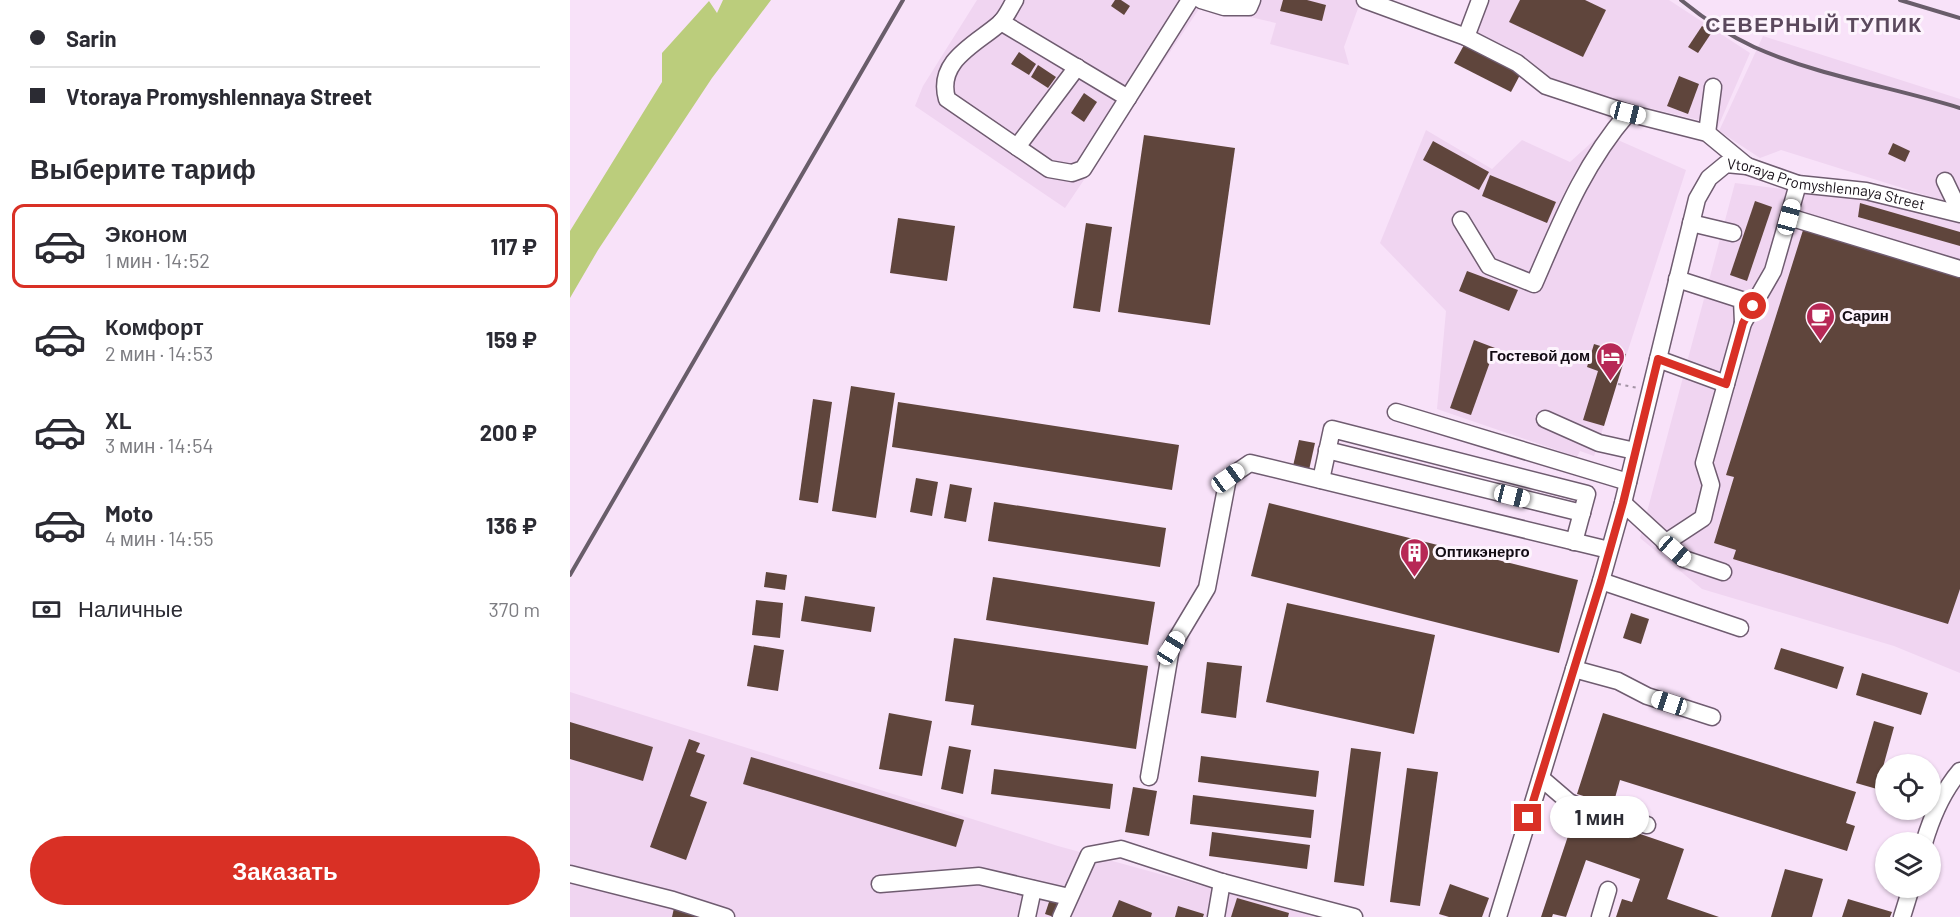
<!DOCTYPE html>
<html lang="ru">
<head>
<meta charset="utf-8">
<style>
	body { margin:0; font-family:Barlow,sans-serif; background:#f2f2f3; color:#2b2b33; height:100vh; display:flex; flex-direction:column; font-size:22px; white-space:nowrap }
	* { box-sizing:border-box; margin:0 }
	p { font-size:20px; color:#7c7c81 }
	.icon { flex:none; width:33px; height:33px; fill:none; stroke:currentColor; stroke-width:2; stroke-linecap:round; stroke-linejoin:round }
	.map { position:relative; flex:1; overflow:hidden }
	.sheet { display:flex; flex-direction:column; background:#fff; width:570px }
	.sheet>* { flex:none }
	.banner { display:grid; align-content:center; height:132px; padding:0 30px; background:#fff }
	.controls { position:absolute; left:1305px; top:754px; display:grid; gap:12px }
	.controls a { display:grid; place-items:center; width:66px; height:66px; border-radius:50%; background:#fff; box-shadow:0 2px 4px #0004; font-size:30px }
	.end { position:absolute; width:27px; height:27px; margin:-14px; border:8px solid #d93025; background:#fff; box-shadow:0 0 0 3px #fff }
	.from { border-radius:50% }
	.bubble { position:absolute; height:42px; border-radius:21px; background:#fff; box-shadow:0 2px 4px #0004; font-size:20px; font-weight:700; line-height:42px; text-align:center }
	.car { position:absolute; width:18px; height:36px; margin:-18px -9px; border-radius:8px; box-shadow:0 0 4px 2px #0007; background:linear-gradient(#fff 24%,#345 0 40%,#fff 0 76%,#345 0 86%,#fff 0) }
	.banner b { display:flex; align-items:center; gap:21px; height:57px; font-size:22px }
	.banner b+b { border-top:2px solid #e1e1e2 }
	.banner i { width:15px; height:15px; background:#2b2b33 }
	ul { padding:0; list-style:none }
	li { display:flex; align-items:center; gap:18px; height:84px; margin:0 12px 9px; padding:0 18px; border:3px solid transparent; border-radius:12px }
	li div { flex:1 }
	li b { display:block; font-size:22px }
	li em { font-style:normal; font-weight:700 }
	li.selected { border-color:#d93025 }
	li>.icon { width:54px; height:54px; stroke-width:1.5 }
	h2 { padding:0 30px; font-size:27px; line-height:72px }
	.pay { display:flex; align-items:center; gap:15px; height:66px; padding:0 30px; font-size:22px }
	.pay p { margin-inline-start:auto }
	.button { display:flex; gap:12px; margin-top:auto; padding:12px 30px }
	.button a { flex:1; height:69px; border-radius:36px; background:#d93025; color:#fff; font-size:24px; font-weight:700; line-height:69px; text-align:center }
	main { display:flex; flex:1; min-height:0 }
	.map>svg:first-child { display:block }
</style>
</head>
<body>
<main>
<section class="sheet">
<div class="banner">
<b><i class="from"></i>Sarin</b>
<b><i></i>Vtoraya Promyshlennaya Street</b>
</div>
<h2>Выберите тариф</h2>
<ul>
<li class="selected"><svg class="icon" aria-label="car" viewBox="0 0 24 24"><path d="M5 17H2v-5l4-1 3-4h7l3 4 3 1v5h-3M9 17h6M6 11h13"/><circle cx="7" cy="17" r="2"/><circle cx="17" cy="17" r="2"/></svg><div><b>Эконом</b><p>1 мин · 14:52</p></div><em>117 ₽</em></li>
<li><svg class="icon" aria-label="car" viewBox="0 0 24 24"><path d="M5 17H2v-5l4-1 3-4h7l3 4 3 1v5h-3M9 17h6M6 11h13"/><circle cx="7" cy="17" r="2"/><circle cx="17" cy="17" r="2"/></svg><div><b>Комфорт</b><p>2 мин · 14:53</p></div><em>159 ₽</em></li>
<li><svg class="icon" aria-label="car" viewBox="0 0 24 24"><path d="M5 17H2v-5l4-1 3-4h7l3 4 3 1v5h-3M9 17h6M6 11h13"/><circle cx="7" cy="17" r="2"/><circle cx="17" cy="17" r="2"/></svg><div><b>XL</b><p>3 мин · 14:54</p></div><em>200 ₽</em></li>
<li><svg class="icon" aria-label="car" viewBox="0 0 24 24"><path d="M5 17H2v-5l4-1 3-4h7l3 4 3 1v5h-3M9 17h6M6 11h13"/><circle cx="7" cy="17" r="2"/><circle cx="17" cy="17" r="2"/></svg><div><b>Moto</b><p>4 мин · 14:55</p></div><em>136 ₽</em></li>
</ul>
<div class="pay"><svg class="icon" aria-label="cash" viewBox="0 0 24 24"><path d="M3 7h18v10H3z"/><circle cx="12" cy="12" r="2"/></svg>Наличные<p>370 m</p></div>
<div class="button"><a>Заказать</a></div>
</section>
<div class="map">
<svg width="1390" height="917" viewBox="0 0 1390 917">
	<rect width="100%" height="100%" fill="#f8e2f9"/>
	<!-- built -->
	<g fill="#f0d5f1">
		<path d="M407,0h384l-17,47 5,18 -79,-21 6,-21 -75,-17 -136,202 -150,-102 8,-20z"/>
		<path d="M915,0h184l81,53 -33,76 -18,-9 -54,-13 -6,3 -77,-23 -31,-25 -59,-29z"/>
		<path d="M1193,36l197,63v96l-13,7 -166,-52 -21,8 -41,-27z"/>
		<path d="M856,130l66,39 30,-29 48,22 32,-29 84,37 -92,286 -14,-5 -3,6 -140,-48 9,-98 -66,-68z"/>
		<path d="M1165,183l149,19 76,21v450l-66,-27 -192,-57 -62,-51z"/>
		<path d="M0,692l488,154 258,71h-746z"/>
	</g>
	<!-- green -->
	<path fill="#bbcd7c" d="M153,0h48l-59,78 -114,172 -28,48v-67l92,-149v-29l47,-52 8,12z"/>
	<!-- building -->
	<g fill="#5f453c">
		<path d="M545,0h6l9,6 -6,9 -13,-9z"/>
		<path d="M713,0h24l19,5 -4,16 -42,-10z"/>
		<path d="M950,0h65l21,10 -23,47 -74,-35z"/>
		<path d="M1132,26l10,6 -14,21 -10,-6z"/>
		<path d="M894,45l57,28 -10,19 -57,-29z"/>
		<path d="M449,52l17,12 -7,11 -18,-11z"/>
		<path d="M468,65l18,12 -8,11 -17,-11z"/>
		<path d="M1109,76l20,8 -11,30 -21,-8z"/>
		<path d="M514,93l13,9 -13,20 -13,-9z"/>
		<path d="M574,135l91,13 -25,177 -92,-13z"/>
		<path d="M863,141l56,31 -10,18 -56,-30z"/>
		<path d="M1323,143l17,8 -5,11 -17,-8z"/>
		<path d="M920,175l66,27 -9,21 -65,-27z"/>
		<path d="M1185,201l17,6 -25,74 -17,-6z"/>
		<path d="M1290,203l100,29v14l-102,-29z"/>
		<path d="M328,218l57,8 -8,55 -57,-8z"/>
		<path d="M516,223l26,4 -12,85 -27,-4z"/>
		<path d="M1234,227l156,48v314l-12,35 -215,-65 3,-9 -22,-7 20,-66 -8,-2z"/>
		<path d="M897,271l51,19 -9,21 -50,-20z"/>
		<path d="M904,340l21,8 -24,67 -21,-7z"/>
		<path d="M1024,344l32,10 -22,72 -21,-6 15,-49 -11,-4z"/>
		<path d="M281,386l44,7 -19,125 -44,-7z"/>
		<path d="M243,399l19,3 -14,101 -19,-3z"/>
		<path d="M328,402l281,43 -7,45 -280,-43z"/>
		<path d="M729,440l16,3 -6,27 -16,-4z"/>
		<path d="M346,478l22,4 -6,34 -22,-4z"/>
		<path d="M380,484l22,4 -6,34 -22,-4z"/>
		<path d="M424,502l172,26 -6,39 -172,-26z"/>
		<path d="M699,503l309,77 -19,73 -308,-77z"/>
		<path d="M196,572l21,3 -2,15 -21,-3z"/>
		<path d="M423,577l162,25 -7,43 -162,-25z"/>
		<path d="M235,596l70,11 -4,25 -70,-11z"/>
		<path d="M186,600l27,3 -3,35 -28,-3z"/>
		<path d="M717,603l148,32 -21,99 -148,-32z"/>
		<path d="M1061,613l18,6 -8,25 -18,-6z"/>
		<path d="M384,638l194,28 -12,83 -165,-24 3,-20 -29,-4z"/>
		<path d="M184,645l30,5 -6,41 -31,-5z"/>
		<path d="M1211,648l63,19 -7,22 -63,-20z"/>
		<path d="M637,662l35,4 -6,52 -35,-5z"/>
		<path d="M1292,673l66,20 -7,22 -65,-20z"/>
		<path d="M319,713l43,8 -10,55 -43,-7z"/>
		<path d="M1033,713l253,79 -10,31 9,3 -8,25 -227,-71 -7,25 -36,-11z"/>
		<path d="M1304,721l20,6 -17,62 -21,-6z"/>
		<path d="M0,722l83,25 -10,34 -73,-22z"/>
		<path d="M119,739l11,4 -4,9 9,3 -15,41 17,6 -21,58 -36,-13z"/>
		<path d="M379,746l22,4 -8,44 -22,-5z"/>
		<path d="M781,748l30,4 -17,134 -30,-4z"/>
		<path d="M631,756l118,15 -3,26 -118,-15z"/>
		<path d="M181,757l213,63 -8,27 -213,-63z"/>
		<path d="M837,768l31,4 -18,134 -30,-4z"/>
		<path d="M424,769l119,15 -3,25 -119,-15z"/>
		<path d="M563,787l24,4 -8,45 -24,-4z"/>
		<path d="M623,795l121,15 -3,28 -121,-14z"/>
		<path d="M1006,812l108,37 -17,50 52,18h-103l6,-18 10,3 8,-23 -54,-19 -20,57 -13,-3 -1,3h-11z"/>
		<path d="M642,832l98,13 -3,24 -98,-13z"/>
		<path d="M1215,869l38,10 -11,38h-41z"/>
		<path d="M880,884l39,14 -7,19h-33l-10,-3z"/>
		<path d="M667,898l52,15 -1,4h-57z"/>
		<path d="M480,899l12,4 -8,14 -9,-3z"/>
		<path d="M1278,899l44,13 -2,5h-48z"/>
		<path d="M549,900l33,13 -1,4h-39z"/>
		<path d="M608,906l26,8 -1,3h-28z"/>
		<path d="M104,908l28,9h-30z"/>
	</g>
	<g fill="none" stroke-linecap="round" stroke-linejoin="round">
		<defs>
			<g id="minor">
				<path d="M445,0c-5,8 -9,18 -16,24 -23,20 -63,37 -52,75l102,70 23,4 11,-4 107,-169"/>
				<path d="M631,0l23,7h25l3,-7"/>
				<path d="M795,0l101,37 51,26 29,23 82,27 79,20 40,33"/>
				<path d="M431,22l127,76"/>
				<path d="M896,37l14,-37"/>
				<path d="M1137,133l6,-46"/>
				<path d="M447,147l60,-80"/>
				<path d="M1375,181l15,31"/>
				<path d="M1219,217l171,52"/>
				<path d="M891,220l28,46 45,18c27,-62 49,-119 94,-171"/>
				<path d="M1121,223l42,10"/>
				<path d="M1107,279l65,21 1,23"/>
				<path d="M1088,359l68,25"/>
				<path d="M826,412l232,70"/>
				<path d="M975,419l54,24 36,8"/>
				<path d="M757,450l255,63"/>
				<path d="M751,480l11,-51 255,65 -13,48"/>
				<path d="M1053,503l61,56 39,13"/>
				<path d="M1095,543l38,-25 8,-33 -7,-22 39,-140 30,-52 25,-87"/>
				<path d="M1031,581l139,47"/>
				<path d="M1004,669l44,12 29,15 65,21"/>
				<path d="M579,777l22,-129 36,-60 21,-110 22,-15 359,87"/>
				<path d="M971,778l28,24 11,5 67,18"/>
				<path d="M1354,843c8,-27 18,-51 36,-72"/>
				<path d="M0,874l103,26 53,17"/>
				<path d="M310,884l99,-8 90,21"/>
				<path d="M457,917l6,-28"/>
				<path d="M491,917l28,-62 32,-6 101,33 132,35"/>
				<path d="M646,917l6,-35"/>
				<path id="s1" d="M928,917l103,-336 22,-78 74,-304 12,-21 17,-14 21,2 51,18 68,7 94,23"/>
				<path d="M1030,917l8,-27"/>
				<path d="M1332,917l9,-29"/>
			</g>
		</defs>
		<!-- minor casing -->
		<use href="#minor" stroke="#6f5c70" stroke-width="19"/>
		<!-- path -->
		<path stroke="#a494a5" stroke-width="2" stroke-dasharray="3 4.5" stroke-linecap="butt" d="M1048,384l20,4"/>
		<!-- minor -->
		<use href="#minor" stroke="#fff" stroke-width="16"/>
		<!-- rail -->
		<g stroke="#695d6a" stroke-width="4">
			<path d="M1111,0c22,18 47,35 73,47 65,29 138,40 206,61"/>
			<path d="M1330,0l60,18"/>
			<path d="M0,575l333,-575"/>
		</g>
	</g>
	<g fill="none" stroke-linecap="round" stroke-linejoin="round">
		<!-- route -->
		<path stroke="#d93025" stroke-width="8" d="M958,818l73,-237 22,-78 35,-144 68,25 17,-61 10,-17"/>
	</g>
	<!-- icons -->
	<defs>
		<symbol id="cafe-pin" viewBox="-11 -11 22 30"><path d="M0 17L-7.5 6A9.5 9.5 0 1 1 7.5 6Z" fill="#b72856" stroke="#fdf4fd"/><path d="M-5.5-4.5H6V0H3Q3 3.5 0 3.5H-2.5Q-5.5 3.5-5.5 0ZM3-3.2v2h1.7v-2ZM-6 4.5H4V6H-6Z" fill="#fff"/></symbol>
		<symbol id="hotel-pin" viewBox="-11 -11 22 30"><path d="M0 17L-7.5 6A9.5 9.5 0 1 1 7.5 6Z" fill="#b72856" stroke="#fdf4fd"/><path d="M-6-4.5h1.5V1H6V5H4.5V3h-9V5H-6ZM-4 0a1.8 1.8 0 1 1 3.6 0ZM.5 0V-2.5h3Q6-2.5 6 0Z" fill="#fff"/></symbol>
		<symbol id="building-pin" viewBox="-11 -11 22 30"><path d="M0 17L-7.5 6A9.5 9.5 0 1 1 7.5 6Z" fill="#b72856" stroke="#fdf4fd"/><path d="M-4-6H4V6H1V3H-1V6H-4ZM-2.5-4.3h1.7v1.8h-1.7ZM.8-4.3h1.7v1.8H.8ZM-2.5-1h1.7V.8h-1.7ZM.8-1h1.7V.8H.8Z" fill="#fff"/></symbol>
	</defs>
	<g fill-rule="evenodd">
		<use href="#cafe-pin" x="1234" y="300" width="33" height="45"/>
		<use href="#hotel-pin" x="1024" y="340" width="33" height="45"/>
		<use href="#building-pin" x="828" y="536" width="33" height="45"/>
	</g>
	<g text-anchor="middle" stroke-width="6" stroke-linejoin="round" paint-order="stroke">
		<!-- street labels -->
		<g font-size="15" fill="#130c14" stroke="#fdf4fd">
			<text dy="5" stroke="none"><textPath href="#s1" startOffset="894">Vtoraya Promyshlennaya Street</textPath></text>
		</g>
		<!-- poi labels -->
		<g font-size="15" font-weight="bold" fill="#130c14" stroke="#fdf4fd" text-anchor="start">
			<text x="1272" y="321">Сарин</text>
			<text x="1020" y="361" text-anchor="end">Гостевой дом</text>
			<text x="865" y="557">Оптикэнерго</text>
		</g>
		<!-- district labels -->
		<g font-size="21" font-weight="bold" letter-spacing="1.5" fill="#5b495d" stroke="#fdf4fd">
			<text x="1244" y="32">СЕВЕРНЫЙ ТУПИК</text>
		</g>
	</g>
</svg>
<div class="controls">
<a><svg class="icon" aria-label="locate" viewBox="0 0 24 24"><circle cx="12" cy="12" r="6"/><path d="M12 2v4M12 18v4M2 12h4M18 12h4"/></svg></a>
<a><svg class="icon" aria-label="layers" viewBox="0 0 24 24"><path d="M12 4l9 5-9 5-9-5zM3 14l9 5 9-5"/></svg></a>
</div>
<i class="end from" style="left:1183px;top:306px"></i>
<i class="end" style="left:958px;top:818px"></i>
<div class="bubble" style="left:980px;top:796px;width:99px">1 мин</div>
<i class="car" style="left:1058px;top:113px;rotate:104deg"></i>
<i class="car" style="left:1219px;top:217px;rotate:15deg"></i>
<i class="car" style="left:658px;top:478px;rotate:54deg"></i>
<i class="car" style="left:942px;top:496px;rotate:104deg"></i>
<i class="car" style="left:1105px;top:551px;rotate:131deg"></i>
<i class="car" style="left:601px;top:648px;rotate:32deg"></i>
<i class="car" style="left:1099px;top:703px;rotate:288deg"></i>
</div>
</main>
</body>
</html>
